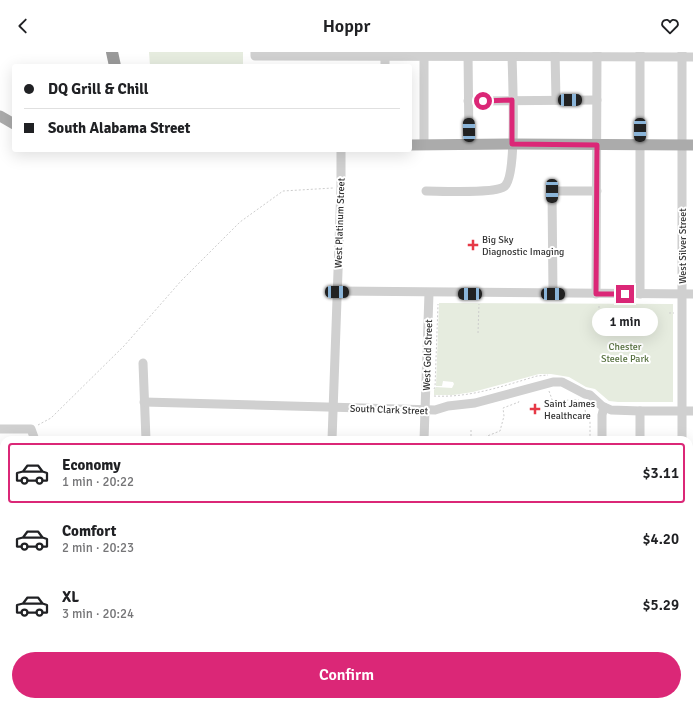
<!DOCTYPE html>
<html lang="en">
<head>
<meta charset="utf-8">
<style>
	body { margin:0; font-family:Signika,sans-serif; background:#f2f2f2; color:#202124; height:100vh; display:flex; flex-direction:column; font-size:15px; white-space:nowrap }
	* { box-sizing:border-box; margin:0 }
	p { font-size:13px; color:#757577 }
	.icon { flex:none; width:22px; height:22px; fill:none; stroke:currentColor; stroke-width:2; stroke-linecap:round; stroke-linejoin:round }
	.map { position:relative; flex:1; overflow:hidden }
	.side { position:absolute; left:0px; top:384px; width:693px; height:270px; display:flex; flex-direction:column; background:#fff; border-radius:12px 12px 0 0; box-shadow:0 4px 16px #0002 }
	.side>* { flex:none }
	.banner { position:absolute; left:12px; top:12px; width:400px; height:88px; border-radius:4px; box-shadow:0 4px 16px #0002; display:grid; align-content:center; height:88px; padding:0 12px; background:#fff }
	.end { position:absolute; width:18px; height:18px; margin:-9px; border:5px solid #db2777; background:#fff; box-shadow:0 0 0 2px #fff }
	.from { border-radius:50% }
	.bubble { position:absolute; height:28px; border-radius:14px; background:#fff; box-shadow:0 4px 16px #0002; font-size:13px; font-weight:600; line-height:28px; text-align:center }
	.car { position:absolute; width:12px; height:24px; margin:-12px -6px; border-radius:5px; box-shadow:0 0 3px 1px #0007; background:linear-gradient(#222 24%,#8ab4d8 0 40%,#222 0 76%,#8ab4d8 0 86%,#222 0) }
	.banner b { display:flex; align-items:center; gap:14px; height:38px; font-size:15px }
	.banner b+b { border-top:1px solid #e0e0e0 }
	.banner i { width:10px; height:10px; background:#202124 }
	ul { padding:7px 0 0; list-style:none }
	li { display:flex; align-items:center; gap:12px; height:60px; margin:0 8px 6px; padding:0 4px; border:2px solid transparent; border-radius:4px }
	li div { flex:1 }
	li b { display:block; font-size:15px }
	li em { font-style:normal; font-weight:600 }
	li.selected { border-color:#db2777 }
	li>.icon { width:36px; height:36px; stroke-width:1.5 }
	.button { display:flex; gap:8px; margin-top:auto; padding:8px 12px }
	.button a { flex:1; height:46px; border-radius:24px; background:#db2777; color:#fff; font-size:16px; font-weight:600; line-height:46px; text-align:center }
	header { display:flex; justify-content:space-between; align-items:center; height:52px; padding:0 12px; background:#fff; font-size:18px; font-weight:600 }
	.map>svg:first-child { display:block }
</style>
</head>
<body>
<header><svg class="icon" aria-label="back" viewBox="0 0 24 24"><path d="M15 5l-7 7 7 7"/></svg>Hoppr<svg class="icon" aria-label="heart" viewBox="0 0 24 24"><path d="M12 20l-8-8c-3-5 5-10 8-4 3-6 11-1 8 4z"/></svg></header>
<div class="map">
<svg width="693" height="654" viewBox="0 0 693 654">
	<rect width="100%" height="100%" fill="#fff"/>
	<!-- green -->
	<g fill="#e6ecdf">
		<path d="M149,0h94v14h-93z"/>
		<path d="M439,251l234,1v98h-55l-9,-1 -14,-12 -9,-2 -17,-10 -18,-3h-12l-66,18 -20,3h-19v-5l2,-3 16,1 2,-4 -1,-2 -10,-1 -1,5h-6z"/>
	</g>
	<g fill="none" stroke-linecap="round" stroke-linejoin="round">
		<!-- path -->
		<g stroke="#cdcdcd" stroke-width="1" stroke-dasharray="2 2" stroke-linecap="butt">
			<path d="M669,261h5"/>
			<path d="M594,264l5,-1v-11"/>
			<path d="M478,281l1,-29"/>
			<path d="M434,337l1,-2 3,-83"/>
			<path d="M549,339l5,14 14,-5h11"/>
			<path d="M434,344c36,2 69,-10 103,-20l11,-1"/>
			<path d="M584,350l2,14h4v24"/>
			<path d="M38,373l13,-7 73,-72 57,-65 59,-59 43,-31 50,-3"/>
			<path d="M471,388v-10"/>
			<path d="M477,388l23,-9 4,-15 -1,-8 16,-6 -1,-2"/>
		</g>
		<!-- minor -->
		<g stroke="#d0d0d0" stroke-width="9">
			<path d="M255,0v4l438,1"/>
			<path d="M385,0v14"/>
			<path d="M468,0l1,92"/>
			<path d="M555,0l1,48"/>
			<path d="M640,0v242"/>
			<path d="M468,49l129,-1"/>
			<path d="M424,93v-93"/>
			<path d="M426,139c14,0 71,3 79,-5 13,-12 7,-113 7,-134"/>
			<path d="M337,239l356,3"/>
			<path d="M553,242l-1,-103h45"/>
			<path d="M596,242l1,-242"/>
			<path d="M143,311l3,77"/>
			<path d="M144,350l291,8 13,-4 27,-3 78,-21h9l23,12 5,1 12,11 9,4 29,1h53"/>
			<path d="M640,359v29"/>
			<path d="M0,377h31l4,11"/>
			<path d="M332,388l9,-253v-37"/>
			<path d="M424,388l5,-147"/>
			<path d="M602,388v-25l2,-8"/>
			<path d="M682,388v-388"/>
			<path d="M689,472l4,1"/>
			<path d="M0,524h4"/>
			<path d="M689,580h4"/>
			<path d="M689,626h4"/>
			<path d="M106,650v4"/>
			<path d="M152,650v4"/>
			<path d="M423,650l1,4"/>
			<path d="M537,650v4"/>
			<path d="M655,650v4"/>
			<path d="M325,654v-4"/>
		</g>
		<!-- major -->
		<g stroke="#ababab" stroke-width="11">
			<path d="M0,64l14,8"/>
			<path d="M410,93l102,-1 181,1"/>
		</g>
		<!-- highway -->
		<path stroke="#9a9a9a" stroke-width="12" d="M112,0l3,14"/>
	</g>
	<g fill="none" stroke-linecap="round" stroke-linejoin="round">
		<!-- route -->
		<path stroke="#db2777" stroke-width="5" d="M483,49l29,-1v44l85,1 -1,149h29"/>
	</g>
	<!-- markers -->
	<g fill="#e63946" stroke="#fff" stroke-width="1.5">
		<path d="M471 187h4v4h4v4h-4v4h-4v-4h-4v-4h4z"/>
		<path d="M533 351h4v4h4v4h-4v4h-4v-4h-4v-4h4z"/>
	</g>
	<g text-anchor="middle" stroke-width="4" stroke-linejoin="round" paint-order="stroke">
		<!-- street labels -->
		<g font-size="10" fill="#333" stroke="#fff">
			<text transform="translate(339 171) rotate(-88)" y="4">West Platinum Street</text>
			<text transform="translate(682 194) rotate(-90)" y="4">West Silver Street</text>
			<text transform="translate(427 303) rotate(-88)" y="4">West Gold Street</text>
			<text transform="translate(389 357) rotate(2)" y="4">South Clark Street</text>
		</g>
		<!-- poi labels -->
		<g font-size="10" fill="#333" stroke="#fff" text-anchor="start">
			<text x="482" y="191">Big Sky<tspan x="482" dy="12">Diagnostic Imaging</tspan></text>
			<text x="544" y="355">Saint James<tspan x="544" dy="12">Healthcare</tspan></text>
		</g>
		<!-- park labels -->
		<g font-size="10" fill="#56703f" stroke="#fff">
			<text x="625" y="298">Chester<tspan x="625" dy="12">Steele Park</tspan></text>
		</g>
	</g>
</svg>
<i class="end from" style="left:483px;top:49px"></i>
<i class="end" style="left:625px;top:242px"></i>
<div class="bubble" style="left:592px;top:256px;width:66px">1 min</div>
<i class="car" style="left:570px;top:48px;rotate:90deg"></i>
<i class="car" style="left:469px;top:78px;rotate:359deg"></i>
<i class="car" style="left:640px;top:78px;rotate:180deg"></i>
<i class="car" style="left:552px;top:139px;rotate:180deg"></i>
<i class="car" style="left:337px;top:240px;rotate:91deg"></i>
<i class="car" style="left:470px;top:242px;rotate:270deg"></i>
<i class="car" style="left:553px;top:242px;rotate:91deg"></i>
<div class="banner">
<b><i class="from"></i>DQ Grill &amp; Chill</b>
<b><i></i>South Alabama Street</b>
</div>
<section class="side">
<ul>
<li class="selected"><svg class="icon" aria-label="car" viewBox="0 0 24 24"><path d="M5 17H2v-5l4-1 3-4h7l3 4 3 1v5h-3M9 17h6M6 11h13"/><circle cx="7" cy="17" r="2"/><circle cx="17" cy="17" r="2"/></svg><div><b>Economy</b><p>1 min · 20:22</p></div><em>$3.11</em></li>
<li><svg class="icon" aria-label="car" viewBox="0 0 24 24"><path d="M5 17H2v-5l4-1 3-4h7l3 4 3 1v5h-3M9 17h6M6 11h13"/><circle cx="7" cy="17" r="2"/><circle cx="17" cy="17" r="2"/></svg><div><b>Comfort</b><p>2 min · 20:23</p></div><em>$4.20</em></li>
<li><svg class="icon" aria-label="car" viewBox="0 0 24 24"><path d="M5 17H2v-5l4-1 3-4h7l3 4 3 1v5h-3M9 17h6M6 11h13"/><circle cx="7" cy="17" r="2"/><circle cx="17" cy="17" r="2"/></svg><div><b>XL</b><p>3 min · 20:24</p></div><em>$5.29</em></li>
</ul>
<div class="button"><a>Confirm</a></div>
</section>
</div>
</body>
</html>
